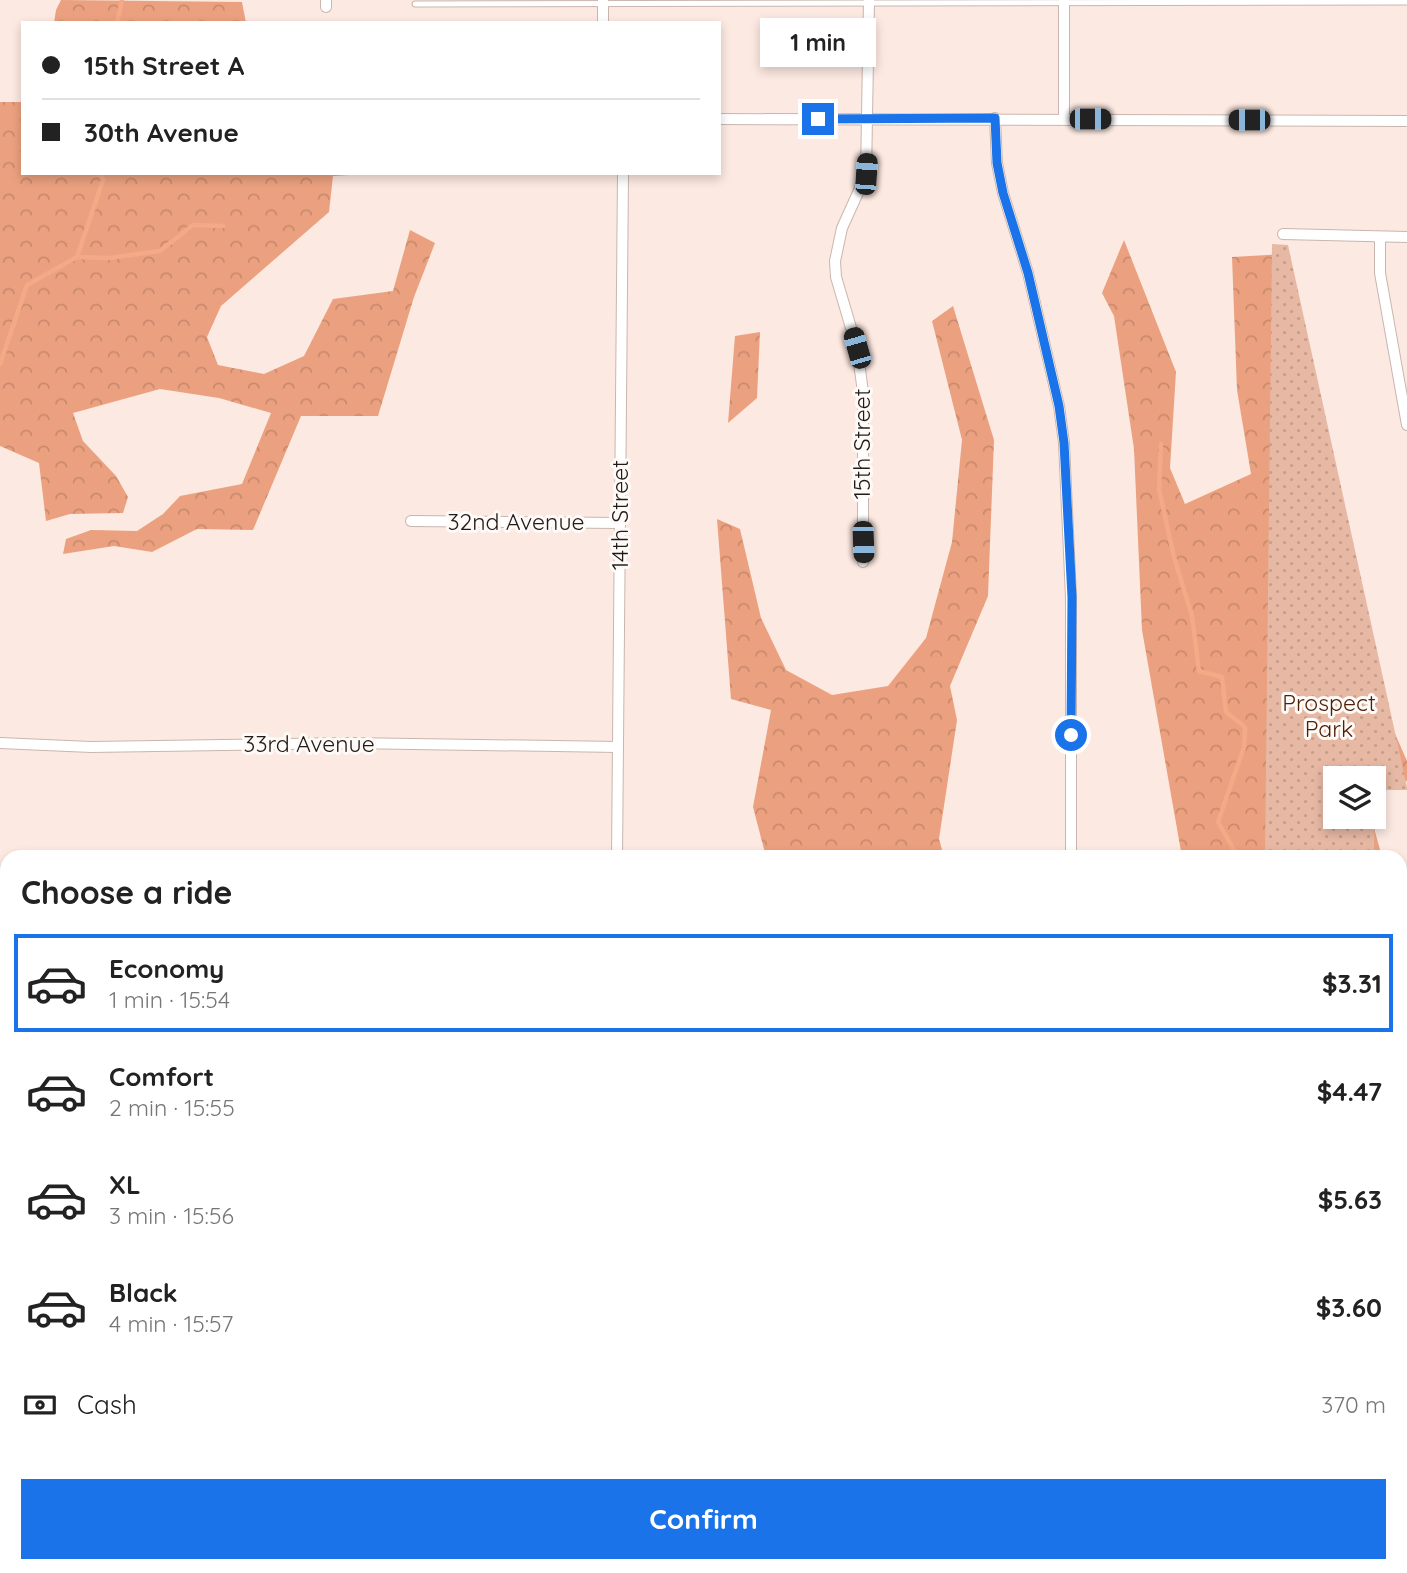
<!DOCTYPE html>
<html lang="en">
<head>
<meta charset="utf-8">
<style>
	body { margin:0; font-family:Quicksand,sans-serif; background:#f6f6f6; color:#222; height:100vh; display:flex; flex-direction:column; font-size:26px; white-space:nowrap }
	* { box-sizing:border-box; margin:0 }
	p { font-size:23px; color:#767676 }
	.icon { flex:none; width:38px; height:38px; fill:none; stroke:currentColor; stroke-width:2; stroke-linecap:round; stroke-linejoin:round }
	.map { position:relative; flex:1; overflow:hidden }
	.details { position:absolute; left:0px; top:850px; width:1407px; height:723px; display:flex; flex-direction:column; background:#fff; border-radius:21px 21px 0 0; box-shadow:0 4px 10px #0003 }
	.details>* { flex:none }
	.guide { position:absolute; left:21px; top:21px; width:700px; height:154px; border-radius:0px; box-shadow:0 4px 10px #0003; display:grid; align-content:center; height:154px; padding:0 21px; background:#fff }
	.fabs { position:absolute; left:1323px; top:766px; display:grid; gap:14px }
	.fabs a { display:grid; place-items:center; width:63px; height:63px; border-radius:0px; background:#fff; box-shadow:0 4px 10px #0003; font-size:35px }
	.end { position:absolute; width:32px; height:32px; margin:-16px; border:9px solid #1a73e8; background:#fff; box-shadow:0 0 0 4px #fff }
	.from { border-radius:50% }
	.bubble { position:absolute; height:49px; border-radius:0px; background:#fff; box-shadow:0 4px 10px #0003; font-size:23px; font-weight:800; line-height:49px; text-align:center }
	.car { position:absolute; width:21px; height:42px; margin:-21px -10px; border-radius:9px; box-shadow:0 0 5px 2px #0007; background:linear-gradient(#222 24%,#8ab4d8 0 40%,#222 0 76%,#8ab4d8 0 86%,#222 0) }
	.guide b { display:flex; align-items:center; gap:24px; height:66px; font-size:26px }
	.guide b+b { border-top:2px solid #e0e0e0 }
	.guide i { width:18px; height:18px; background:#222 }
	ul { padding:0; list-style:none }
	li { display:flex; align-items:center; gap:21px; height:98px; margin:0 14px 10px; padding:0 7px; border:4px solid transparent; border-radius:0px }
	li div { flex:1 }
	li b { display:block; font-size:26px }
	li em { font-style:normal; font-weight:800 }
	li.on { border-color:#1a73e8 }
	li>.icon { width:63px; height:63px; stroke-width:1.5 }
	h2 { padding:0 21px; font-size:32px; line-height:84px }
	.pay { display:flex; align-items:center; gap:18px; height:77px; padding:0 21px; font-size:26px }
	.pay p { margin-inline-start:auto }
	.primary-button { display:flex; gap:14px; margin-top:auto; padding:14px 21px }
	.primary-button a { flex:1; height:80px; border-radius:0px; background:#1a73e8; color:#fff; font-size:28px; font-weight:800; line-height:80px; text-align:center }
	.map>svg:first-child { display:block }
</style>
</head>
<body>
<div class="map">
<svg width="1407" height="1573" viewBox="0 0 1407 1573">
	<defs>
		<pattern id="forest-crowns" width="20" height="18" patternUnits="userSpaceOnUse" patternTransform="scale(1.75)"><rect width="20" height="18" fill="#eba17f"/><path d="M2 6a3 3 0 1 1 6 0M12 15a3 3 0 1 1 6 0" fill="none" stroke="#c98a6d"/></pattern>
		<pattern id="park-dots" width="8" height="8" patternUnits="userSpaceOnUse" patternTransform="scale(1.75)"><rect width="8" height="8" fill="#e7b9a4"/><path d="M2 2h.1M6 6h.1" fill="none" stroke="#c69e8c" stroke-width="1.8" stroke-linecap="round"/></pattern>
	</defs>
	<rect width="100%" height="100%" fill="#fce9e1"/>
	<!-- forest -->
	<g fill="url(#forest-crowns)">
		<path d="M61,0l181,2 4,21h-192l2,-13z"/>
		<path d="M0,102h23v71h360l-50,3 -4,36 -108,94 -14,31 11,28 46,9 40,-18 29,-57 60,-8 17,-61 25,13 -21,54 -36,119h-77l-48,114 -56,-1 -45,23 -38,-6 -51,8 3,-15 25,-9 46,1 26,-17 17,-18 62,-12 29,-71 -52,-15 -59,-9 -87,24 10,28 33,35 12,21 -5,16 -53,1 -24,7 -7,-58 -39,-17z"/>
		<path d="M1124,240l52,132 -6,96 15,36 66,-30 -14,-84 -5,-133 52,-3 105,466 18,41v20l-33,4v-6h-39v38h36l11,40h-200l-40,-227 -8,-181 -20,-133 -12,-23z"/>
		<path d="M953,306l41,134 -6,156 -38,90 7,34 -18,119 5,18h-178l-13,-50 18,-97 -40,-11 -14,-180 23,10 21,89 25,52 46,25 56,-9 38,-48 26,-96 10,-102 -30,-119z"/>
		<path d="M760,332l-3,66 -29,25 7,-87z"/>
		<path d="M362,851l55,2 -1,4h-87z"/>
		<path d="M7,1191v297l-7,5v-301z"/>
		<path d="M151,1566h352l-6,7h-354z"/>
		<path d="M827,1566h89l-7,7h-83z"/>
	</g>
	<!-- park -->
	<g fill="url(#park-dots)" fill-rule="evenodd">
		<path d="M1272,244l16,1 119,542v3h-32l-1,67h-109zM1335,779h39v38h-39z"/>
		<path d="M1400,886h7v374l-7,-5z"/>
	</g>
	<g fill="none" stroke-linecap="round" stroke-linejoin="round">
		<!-- stream -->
		<g stroke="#f4a987" stroke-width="4.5">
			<path d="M117,23l5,-23"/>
			<path d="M77,257l32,1 51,-7 33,-26 30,1"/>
			<path d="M0,364l27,-79 50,-28 26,-77 -3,-7"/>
			<path d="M1161,444l-2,45 15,68 18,59 7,55 23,6 4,35 19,15 -1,20 -26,75 15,26 2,10"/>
			<path d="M0,1325l7,-16"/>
			<path d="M1400,1522l7,3"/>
			<path d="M438,1566l13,7"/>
			<path d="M253,1573l53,-7"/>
		</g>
		<defs>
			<path id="service" d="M415,4l992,-2"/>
			<g id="minor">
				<path d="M326,7v-7"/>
				<path d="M603,23v-23"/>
				<path d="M995,118l2,45 6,30 25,80 31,133 5,37 7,154v261"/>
				<path d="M719,119l688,2"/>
				<path d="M1064,119v-119"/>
				<path d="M1283,234l124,3"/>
				<path d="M1380,237v36l27,152"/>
				<path d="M411,521l209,2"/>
				<path d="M863,562v-170l-6,-44 -21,-71 -1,-16 7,-33 24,-53 3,-175"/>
				<path d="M0,743l91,4 257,-4 270,4"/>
				<path d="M617,858l6,-685"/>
				<path d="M1406,880h1"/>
				<path d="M0,985l7,-1"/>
				<path d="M0,1090l7,-1"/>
				<path d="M1400,1380l7,4"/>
				<path d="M1175,1566l13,7"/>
				<path d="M611,1573v-7"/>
				<path d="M1056,1573l7,-7"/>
			</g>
		</defs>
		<!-- service casing -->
		<use href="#service" stroke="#c9b6ae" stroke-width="7"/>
		<!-- minor casing -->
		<use href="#minor" stroke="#c9b6ae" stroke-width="12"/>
		<!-- service -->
		<use href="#service" stroke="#fff" stroke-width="5"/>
		<!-- minor -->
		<use href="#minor" stroke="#fff" stroke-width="10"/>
	</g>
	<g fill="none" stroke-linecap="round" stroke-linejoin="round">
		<!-- route -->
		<path stroke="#1a73e8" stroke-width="9" d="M818,119l177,-1 2,45 6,30 25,80 31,133 5,37 8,154 -1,138"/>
	</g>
	<g text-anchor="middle" stroke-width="6" stroke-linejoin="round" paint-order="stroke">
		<!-- street labels -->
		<g font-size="23" fill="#211a17" stroke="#fefaf8">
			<text transform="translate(862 444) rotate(-90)" y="8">15th Street</text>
			<text transform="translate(620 515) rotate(-90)" y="8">14th Street</text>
			<text x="516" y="530">32nd Avenue</text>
			<text x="309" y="752">33rd Avenue</text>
		</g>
		<!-- park labels -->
		<g font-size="23" fill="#4d1f05" stroke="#fefaf8">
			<text x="1329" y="711">Prospect<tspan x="1329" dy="26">Park</tspan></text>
		</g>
	</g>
</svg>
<div class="fabs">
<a><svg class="icon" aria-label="layers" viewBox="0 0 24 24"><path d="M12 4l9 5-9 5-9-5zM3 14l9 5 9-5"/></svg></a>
</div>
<i class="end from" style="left:1071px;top:735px"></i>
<i class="end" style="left:818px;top:119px"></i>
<div class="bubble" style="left:760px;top:18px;width:116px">1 min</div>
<i class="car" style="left:1090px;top:119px;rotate:90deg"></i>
<i class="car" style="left:1249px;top:120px;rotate:270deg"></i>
<i class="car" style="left:866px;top:174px;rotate:4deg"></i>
<i class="car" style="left:857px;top:348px;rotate:344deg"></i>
<i class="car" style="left:863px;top:542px;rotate:178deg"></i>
<div class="guide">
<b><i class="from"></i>15th Street A</b>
<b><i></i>30th Avenue</b>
</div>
<section class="details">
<h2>Choose a ride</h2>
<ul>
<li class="on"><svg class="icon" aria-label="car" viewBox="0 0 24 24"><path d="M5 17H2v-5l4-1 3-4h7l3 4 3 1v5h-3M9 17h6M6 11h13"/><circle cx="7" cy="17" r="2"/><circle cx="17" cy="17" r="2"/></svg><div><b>Economy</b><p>1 min · 15:54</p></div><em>$3.31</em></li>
<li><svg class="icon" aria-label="car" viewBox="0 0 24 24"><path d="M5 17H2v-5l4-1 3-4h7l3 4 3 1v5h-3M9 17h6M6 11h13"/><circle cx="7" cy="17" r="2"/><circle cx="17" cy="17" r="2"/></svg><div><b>Comfort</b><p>2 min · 15:55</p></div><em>$4.47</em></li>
<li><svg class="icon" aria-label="car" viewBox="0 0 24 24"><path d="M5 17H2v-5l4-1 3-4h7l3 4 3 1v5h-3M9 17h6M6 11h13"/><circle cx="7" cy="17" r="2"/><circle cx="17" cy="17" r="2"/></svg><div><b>XL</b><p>3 min · 15:56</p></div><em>$5.63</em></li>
<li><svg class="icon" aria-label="car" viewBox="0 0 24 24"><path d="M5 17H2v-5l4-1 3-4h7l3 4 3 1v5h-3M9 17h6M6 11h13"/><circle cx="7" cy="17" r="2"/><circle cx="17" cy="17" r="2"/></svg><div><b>Black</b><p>4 min · 15:57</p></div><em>$3.60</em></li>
</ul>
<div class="pay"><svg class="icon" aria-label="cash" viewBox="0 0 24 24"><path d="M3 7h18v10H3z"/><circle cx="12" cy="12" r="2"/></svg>Cash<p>370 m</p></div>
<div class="primary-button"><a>Confirm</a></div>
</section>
</div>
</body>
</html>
